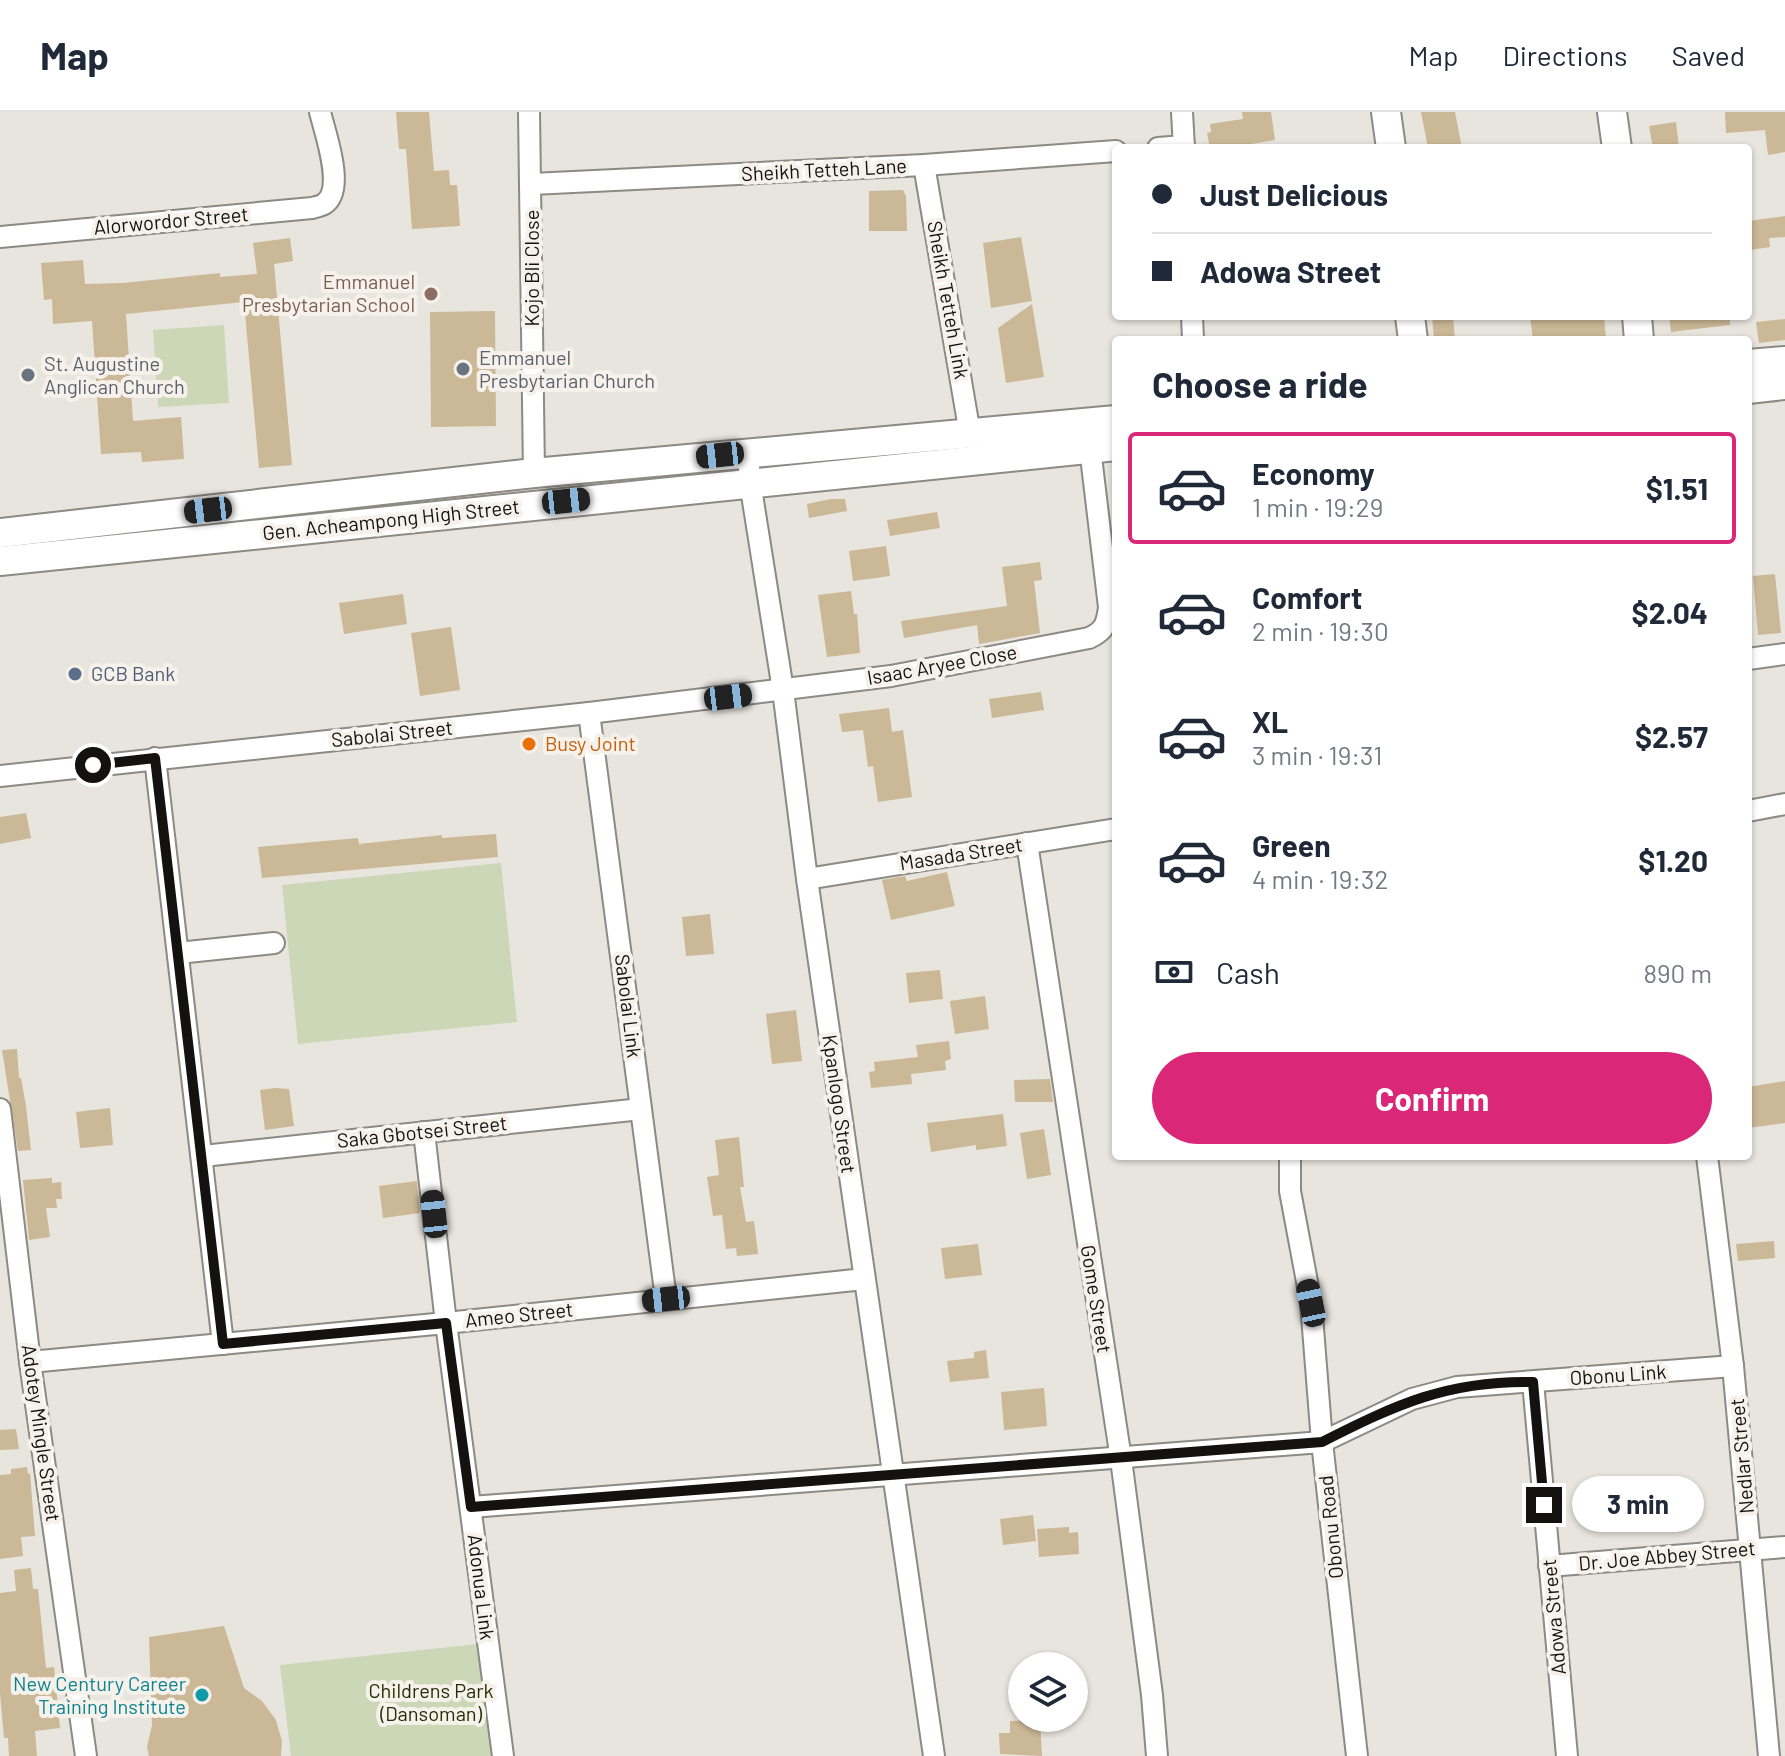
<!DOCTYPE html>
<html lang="en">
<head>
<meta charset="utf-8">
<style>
	body { margin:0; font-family:Barlow,sans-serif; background:#f6f6f7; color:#1f2937; height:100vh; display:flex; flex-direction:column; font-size:30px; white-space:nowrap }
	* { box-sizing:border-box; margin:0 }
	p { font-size:26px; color:#747a83 }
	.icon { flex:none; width:44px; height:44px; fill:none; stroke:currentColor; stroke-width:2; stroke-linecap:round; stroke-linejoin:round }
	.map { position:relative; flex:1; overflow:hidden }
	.side { position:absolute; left:1112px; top:224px; width:640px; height:824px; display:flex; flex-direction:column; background:#fff; border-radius:8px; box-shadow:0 2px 6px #0004 }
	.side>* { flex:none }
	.hud { position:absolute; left:1112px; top:32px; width:640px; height:176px; border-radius:8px; box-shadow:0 2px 6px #0004; display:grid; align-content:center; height:176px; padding:0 40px; background:#fff }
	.buttons { position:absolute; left:1008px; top:1540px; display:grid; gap:16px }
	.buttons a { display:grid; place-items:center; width:80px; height:80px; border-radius:50%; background:#fff; box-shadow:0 2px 6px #0004; font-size:40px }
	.end { position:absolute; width:36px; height:36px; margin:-18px; border:10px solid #131210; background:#fff; box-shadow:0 0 0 4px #fff }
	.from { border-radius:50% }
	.bubble { position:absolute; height:56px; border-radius:28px; background:#fff; box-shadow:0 2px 6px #0004; font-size:26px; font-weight:700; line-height:56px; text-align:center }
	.car { position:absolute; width:24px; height:48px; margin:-24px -12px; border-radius:10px; box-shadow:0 0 6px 2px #0007; background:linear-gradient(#222 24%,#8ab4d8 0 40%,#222 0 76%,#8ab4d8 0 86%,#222 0) }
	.hud b { display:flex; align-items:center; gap:28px; height:76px; font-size:30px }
	.hud b+b { border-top:2px solid #e0e1e3 }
	.hud i { width:20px; height:20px; background:#1f2937 }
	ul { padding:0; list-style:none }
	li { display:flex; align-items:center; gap:24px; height:112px; margin:0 16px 12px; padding:0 24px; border:4px solid transparent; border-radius:8px }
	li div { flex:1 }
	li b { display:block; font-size:30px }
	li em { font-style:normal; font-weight:700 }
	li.current { border-color:#db2777 }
	li>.icon { width:72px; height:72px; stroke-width:1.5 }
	h2 { padding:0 40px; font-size:36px; line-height:96px }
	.pay { display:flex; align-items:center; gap:20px; height:88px; padding:0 40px; font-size:30px }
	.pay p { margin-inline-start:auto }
	.button { display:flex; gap:16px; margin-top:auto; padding:16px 40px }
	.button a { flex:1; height:92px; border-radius:48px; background:#db2777; color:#fff; font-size:32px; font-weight:700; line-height:92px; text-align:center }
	header { display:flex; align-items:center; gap:48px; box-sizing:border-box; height:112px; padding:0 40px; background:#fff; border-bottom:2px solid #e0e1e3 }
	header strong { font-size:38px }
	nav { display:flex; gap:44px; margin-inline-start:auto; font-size:28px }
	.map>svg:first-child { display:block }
</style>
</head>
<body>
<header>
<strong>Map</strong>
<nav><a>Map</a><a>Directions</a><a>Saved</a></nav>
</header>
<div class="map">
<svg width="1785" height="1644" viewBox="0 0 1785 1644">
	<rect width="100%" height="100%" fill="#e8e5de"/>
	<!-- green -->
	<g fill="#cbd7b6">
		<path d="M224,213l5,78 -71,4 -5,-77z"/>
		<path d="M501,751l16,159 -219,22 -16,-159z"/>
		<path d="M478,1532l14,112h-201l-11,-91z"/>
	</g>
	<!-- building -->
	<g fill="#cbb896">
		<path d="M396,0h33l5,59 15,-1 1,15h7l3,41 -48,3 -6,-80h-7z"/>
		<path d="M1242,0h29l4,28 -48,8h-17l-3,-15 4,-1 -1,-8 33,-5z"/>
		<path d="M1421,0h34l7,36h-34z"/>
		<path d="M1725,0h60v40l-17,3 -3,-25 -39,3z"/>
		<path d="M1676,10l3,26h-26l-4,-22z"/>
		<path d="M903,78l3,6 1,35h-38v-40z"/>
		<path d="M1785,104v21l-16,1 1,9 -20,3 -2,-29z"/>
		<path d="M1021,125l11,64 -41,7 -8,-65z"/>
		<path d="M290,126l3,23 -19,3 18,201 -33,3 -15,-166 -118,12 7,107 48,-4 3,42 -42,3 -1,-10 -40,2 -9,-133 -39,3 -1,-25 -8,1 -3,-37 42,-3 2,24 38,-1 97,-10v4l37,-3 -4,-31z"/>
		<path d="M1032,192l12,73 -38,6 -8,-55z"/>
		<path d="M495,199l1,115 -65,1 -1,-115z"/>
		<path d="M1432,204h21l2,24h-21z"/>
		<path d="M1530,204h74l2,24h-73z"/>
		<path d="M1669,204h61v9l-59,7z"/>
		<path d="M1785,207v21l-26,3 -3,-21z"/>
		<path d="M831,387h14l2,12 -38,7 -2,-14z"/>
		<path d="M937,400l3,16 -50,8 -3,-16z"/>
		<path d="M886,434l4,30 -37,5 -4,-30z"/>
		<path d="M1040,450l2,18 -8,1 6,52 -61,11 -2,-19 -73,13 -3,-17 106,-15 -5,-39z"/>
		<path d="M1775,462l6,59 -23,2 -5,-59z"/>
		<path d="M851,479l3,23h3l3,39 -33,4 -9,-62z"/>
		<path d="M403,482l4,30 -63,10 -5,-31z"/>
		<path d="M451,515l9,63 -40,6 -9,-63z"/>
		<path d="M1041,580l3,18 -52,8 -3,-19z"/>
		<path d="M889,596l3,24 11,-2 9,67 -34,5 -5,-36 -5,1 -5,-37 -21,2 -3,-18z"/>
		<path d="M26,701l5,25 -31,6v-27z"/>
		<path d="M496,722l2,23 -236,21 -4,-31 100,-9 1,6 83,-9v3z"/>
		<path d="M947,760l8,34 -64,14 -9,-40 23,-4 2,5z"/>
		<path d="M710,802l4,40 -28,2 -4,-39z"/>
		<path d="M940,858l3,29 -34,4 -3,-30z"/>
		<path d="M985,884l4,33 -34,5 -5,-33z"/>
		<path d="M796,898l6,51 -30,3 -6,-50z"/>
		<path d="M949,929l2,18 -6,2 1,9 -35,4 1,10 -41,4 -2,-16 6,-1 -1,-9 44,-5 -2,-12z"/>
		<path d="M17,937l2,29h2l5,28 5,44 -13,1 -16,-101z"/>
		<path d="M1050,967l3,23h-38l-1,-22z"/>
		<path d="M1785,969v42l-37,5v-41z"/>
		<path d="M275,976l14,1 5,37 -29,4 -5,-40z"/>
		<path d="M110,996l3,37 -33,3 -4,-36z"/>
		<path d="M1003,1002l4,32 -31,4v-5l-45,7 -4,-29z"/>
		<path d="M1044,1017l7,46 -24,4 -7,-46z"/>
		<path d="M739,1025l5,50h-4l6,35 8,-1 4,33 -21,2 -1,-8 -10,1 -4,-34 -9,1 -6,-39 12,-2 -4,-35z"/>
		<path d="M52,1066v5l9,-1 1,17h-6l1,9h-11l4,29 -21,3 -6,-60z"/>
		<path d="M417,1069l3,32 -37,5 -4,-32z"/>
		<path d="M1774,1129l1,17 -37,3 -2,-17z"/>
		<path d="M978,1132l4,31 -37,4 -4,-31z"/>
		<path d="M986,1238l3,28 -39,4 -3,-21 27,-3v-6z"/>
		<path d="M1044,1276l3,38 -43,4 -3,-38z"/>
		<path d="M16,1317l3,20 -19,1v-20z"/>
		<path d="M27,1355l1,7 2,-1 5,63 -14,1 2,19 -23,3v-84l11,-1v-5z"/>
		<path d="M1033,1403l3,26 -33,4 -3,-26z"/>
		<path d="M1069,1415v6l9,-1 1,22 -40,3 -2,-28z"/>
		<path d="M31,1456l2,21h5l8,79 8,-1 6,61 -25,3 2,25h-28l-1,-18h-4l-4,-45v-100l16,-2 -2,-21z"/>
		<path d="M224,1514l20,62 18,13 14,19 6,21 -1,15h-132l-2,-9 5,-22 -3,-88z"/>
		<path d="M1040,1608l2,36 -42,-2 -1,-21h11v-12z"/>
	</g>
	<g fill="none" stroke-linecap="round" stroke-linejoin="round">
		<defs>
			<g id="street">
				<path d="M529,0l5,361"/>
				<path d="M1182,0l2,36"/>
				<path d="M1158,36l26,-2"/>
				<path d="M924,53l46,269"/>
				<path d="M532,72l392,-19 192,-14"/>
				<path d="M0,125l312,-29c4,-1 9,-2 12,-4 22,-14 1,-71 -4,-92"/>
				<path d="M1192,204l1,24"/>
				<path d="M748,340l2,30 33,208 24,189 127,877"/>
				<path d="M1748,547l37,-5"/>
				<path d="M589,601l77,586"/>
				<path d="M155,646l68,586"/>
				<path d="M0,664l589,-63 302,-37 198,-38c16,-7 18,-15 20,-31l-19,-159"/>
				<path d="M1748,699l37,-7"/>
				<path d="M1027,731l94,616 31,236 5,61"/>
				<path d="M807,767l309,-50"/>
				<path d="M178,841l96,-10"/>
				<path d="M0,997l30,253 56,394"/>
				<path d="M424,1020l22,191 57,433"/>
				<path d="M203,1044l438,-47"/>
				<path d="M1290,1044v35l21,112 11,139 35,314"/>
				<path d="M1707,1044l26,210 36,390"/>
				<path d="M30,1250l416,-39 418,-44"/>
				<path d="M1533,1270l34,374"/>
				<path d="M471,1395l851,-65 90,-43 45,-12 276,-21"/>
				<path d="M1549,1454l236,-19"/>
			</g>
			<g id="secondary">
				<path d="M1386,0l5,36"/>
				<path d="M1612,0l5,36"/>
				<path d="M1410,204l3,24"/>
				<path d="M1637,204l2,24"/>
				<path d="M1748,252l37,-3"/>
				<path d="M1748,277l37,-4"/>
				<path d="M0,421l534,-60 582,-53"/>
				<path d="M0,449l1116,-115"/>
			</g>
		</defs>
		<!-- street casing -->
		<use href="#street" stroke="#8d8983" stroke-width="24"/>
		<!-- secondary casing -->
		<use href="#secondary" stroke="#8d8983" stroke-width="32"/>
		<!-- street -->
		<use href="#street" stroke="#fff" stroke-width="20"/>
		<!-- secondary -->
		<use href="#secondary" stroke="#fff" stroke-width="28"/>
	</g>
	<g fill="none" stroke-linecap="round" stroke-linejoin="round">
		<!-- route -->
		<path stroke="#131210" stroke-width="10" d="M93,653l62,-7 68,586 223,-21 25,184 851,-65c73,-37 126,-62 211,-60l11,123"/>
	</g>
	<!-- markers -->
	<circle fill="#8d6e63" stroke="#f6f2eb" stroke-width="3" cx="431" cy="182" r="8"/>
	<g fill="#6b7280" stroke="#f6f2eb" stroke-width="3">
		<circle cx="463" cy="257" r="8"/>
		<circle cx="28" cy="263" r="8"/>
	</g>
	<circle fill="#5c6f8a" stroke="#f6f2eb" stroke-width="3" cx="75" cy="562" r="8"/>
	<circle fill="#e8710a" stroke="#f6f2eb" stroke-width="3" cx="529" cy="632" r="8"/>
	<circle fill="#0f9aa8" stroke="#f6f2eb" stroke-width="3" cx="202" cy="1583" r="8"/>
	<g text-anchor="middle" stroke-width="8" stroke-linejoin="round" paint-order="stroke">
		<!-- street labels -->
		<g font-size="20" fill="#131210" stroke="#f6f2eb">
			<text transform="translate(824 58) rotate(-3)" y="7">Sheikh Tetteh Lane</text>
			<text transform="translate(171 109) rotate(-5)" y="7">Alorwordor Street</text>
			<text transform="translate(532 156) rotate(-90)" y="7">Kojo Bli Close</text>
			<text transform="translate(948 188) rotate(80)" y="7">Sheikh Tetteh Link</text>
			<text transform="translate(391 408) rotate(-6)" y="7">Gen. Acheampong High Street</text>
			<text transform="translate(942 553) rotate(-10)" y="7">Isaac Aryee Close</text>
			<text transform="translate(392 622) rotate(-6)" y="7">Sabolai Street</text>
			<text transform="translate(961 742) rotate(-9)" y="7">Masada Street</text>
			<text transform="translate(628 894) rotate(83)" y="7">Sabolai Link</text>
			<text transform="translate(839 992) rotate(82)" y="7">Kpanlogo Street</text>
			<text transform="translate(422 1020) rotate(-6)" y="7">Saka Gbotsei Street</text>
			<text transform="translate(1096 1187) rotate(81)" y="7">Gome Street</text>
			<text transform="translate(519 1203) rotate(-6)" y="7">Ameo Street</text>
			<text transform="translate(1618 1263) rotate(-4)" y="7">Obonu Link</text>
			<text transform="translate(41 1321) rotate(82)" y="7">Adotey Mingle Street</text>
			<text transform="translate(1742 1344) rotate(-95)" y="7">Nedlar Street</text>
			<text transform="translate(1331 1415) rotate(-96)" y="7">Obonu Road</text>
			<text transform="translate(1667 1444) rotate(-5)" y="7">Dr. Joe Abbey Street</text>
			<text transform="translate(481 1475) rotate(83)" y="7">Adonua Link</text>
			<text transform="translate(1554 1505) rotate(-95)" y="7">Adowa Street</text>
		</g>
		<!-- education labels -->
		<g font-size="20" fill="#785e54" stroke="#f6f2eb" text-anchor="end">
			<text x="415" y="177">Emmanuel<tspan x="415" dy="23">Presbytarian School</tspan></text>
		</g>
		<!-- worship labels -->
		<g font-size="20" fill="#5b616d" stroke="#f6f2eb" text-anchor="start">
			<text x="479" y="253">Emmanuel<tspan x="479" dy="23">Presbytarian Church</tspan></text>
			<text x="44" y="259">St. Augustine<tspan x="44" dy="23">Anglican Church</tspan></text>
		</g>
		<!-- service labels -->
		<g font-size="20" fill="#4e5e75" stroke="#f6f2eb" text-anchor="start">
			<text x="91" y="569">GCB Bank</text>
		</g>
		<!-- food labels -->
		<g font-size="20" fill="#c56008" stroke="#f6f2eb" text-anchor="start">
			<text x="545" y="639">Busy Joint</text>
		</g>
		<!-- culture labels -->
		<g font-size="20" fill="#0d838f" stroke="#f6f2eb" text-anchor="end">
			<text x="186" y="1579">New Century Career<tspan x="186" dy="23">Training Institute</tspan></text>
		</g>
		<!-- park labels -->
		<g font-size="20" fill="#232e04" stroke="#f6f2eb">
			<text x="431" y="1586">Childrens Park<tspan x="431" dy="23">(Dansoman)</tspan></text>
		</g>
	</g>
</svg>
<div class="buttons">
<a><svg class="icon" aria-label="layers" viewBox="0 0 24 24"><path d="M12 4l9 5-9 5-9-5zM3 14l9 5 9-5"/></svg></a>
</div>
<i class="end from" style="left:93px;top:653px"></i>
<i class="end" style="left:1544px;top:1393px"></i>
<div class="bubble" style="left:1572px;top:1364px;width:132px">3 min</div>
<i class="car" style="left:720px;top:343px;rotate:264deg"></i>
<i class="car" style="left:566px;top:389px;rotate:84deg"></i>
<i class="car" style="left:208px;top:398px;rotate:263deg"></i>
<i class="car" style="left:728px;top:585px;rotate:83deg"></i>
<i class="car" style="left:434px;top:1102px;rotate:354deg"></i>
<i class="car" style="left:666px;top:1187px;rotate:264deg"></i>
<i class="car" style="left:1311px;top:1191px;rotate:348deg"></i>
<div class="hud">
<b><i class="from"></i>Just Delicious</b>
<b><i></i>Adowa Street</b>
</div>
<section class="side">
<h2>Choose a ride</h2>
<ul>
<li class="current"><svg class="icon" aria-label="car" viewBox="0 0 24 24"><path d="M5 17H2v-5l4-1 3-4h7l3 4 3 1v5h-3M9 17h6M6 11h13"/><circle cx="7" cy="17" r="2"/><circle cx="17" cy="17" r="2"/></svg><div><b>Economy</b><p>1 min · 19:29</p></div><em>$1.51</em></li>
<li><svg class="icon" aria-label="car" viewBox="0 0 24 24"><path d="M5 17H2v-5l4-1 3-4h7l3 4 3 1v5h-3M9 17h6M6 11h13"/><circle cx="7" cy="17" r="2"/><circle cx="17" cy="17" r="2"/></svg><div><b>Comfort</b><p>2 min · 19:30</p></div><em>$2.04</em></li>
<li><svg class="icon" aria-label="car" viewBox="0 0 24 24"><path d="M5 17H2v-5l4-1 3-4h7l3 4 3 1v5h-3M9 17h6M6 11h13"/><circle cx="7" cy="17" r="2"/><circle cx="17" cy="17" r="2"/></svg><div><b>XL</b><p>3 min · 19:31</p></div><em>$2.57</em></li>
<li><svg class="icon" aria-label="car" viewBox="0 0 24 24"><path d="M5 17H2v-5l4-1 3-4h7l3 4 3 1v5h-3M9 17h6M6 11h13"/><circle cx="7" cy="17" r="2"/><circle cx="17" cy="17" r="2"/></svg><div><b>Green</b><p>4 min · 19:32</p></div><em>$1.20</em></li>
</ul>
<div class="pay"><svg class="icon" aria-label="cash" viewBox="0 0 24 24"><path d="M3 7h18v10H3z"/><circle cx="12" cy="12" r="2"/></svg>Cash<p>890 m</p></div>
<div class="button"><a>Confirm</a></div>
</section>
</div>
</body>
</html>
